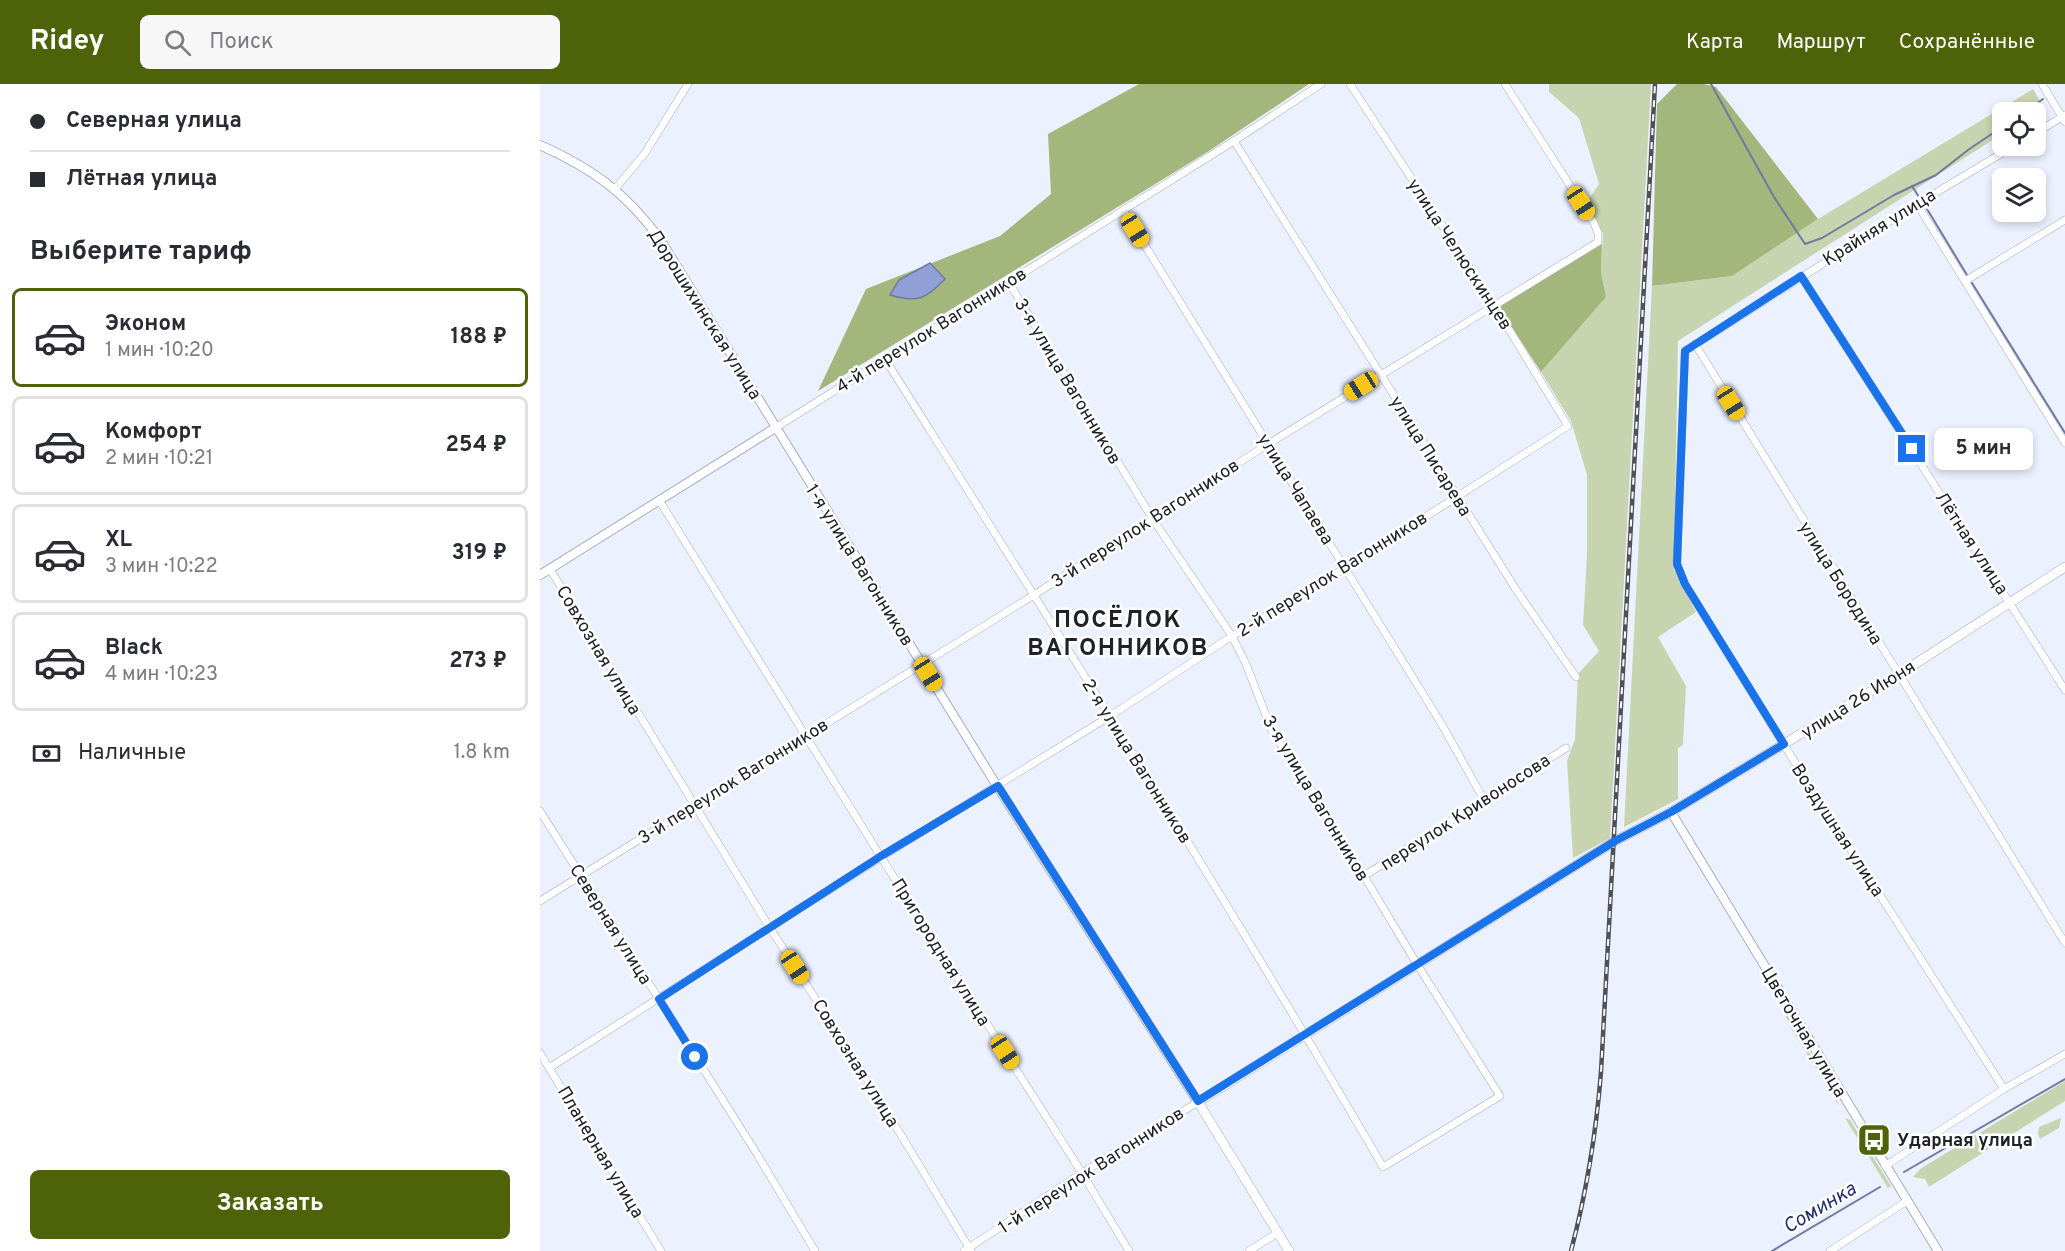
<!DOCTYPE html>
<html lang="ru">
<head>
<meta charset="utf-8">
<style>
	body { margin:0; font-family:Overpass,sans-serif; background:#f7f7f7; color:#2b2b33; height:100vh; display:flex; flex-direction:column; font-size:22px; white-space:nowrap }
	* { box-sizing:border-box; margin:0 }
	p { font-size:20px; color:#7c7c81 }
	.icon { flex:none; width:33px; height:33px; fill:none; stroke:currentColor; stroke-width:2; stroke-linecap:round; stroke-linejoin:round }
	.map { position:relative; flex:1; overflow:hidden }
	.drawer { display:flex; flex-direction:column; background:#fff; width:540px }
	.drawer>* { flex:none }
	.guide { display:grid; align-content:center; height:132px; padding:0 30px; background:#fff }
	.fabs { position:absolute; left:1452px; top:18px; display:grid; gap:12px }
	.fabs a { display:grid; place-items:center; width:54px; height:54px; border-radius:9px; background:#fff; box-shadow:0 3px 9px #0003; font-size:30px }
	.end { position:absolute; width:27px; height:27px; margin:-14px; border:8px solid #1a73e8; background:#fff; box-shadow:0 0 0 3px #fff }
	.from { border-radius:50% }
	.bubble { position:absolute; height:42px; border-radius:9px; background:#fff; box-shadow:0 3px 9px #0003; font-size:20px; font-weight:700; line-height:42px; text-align:center }
	.car { position:absolute; width:18px; height:36px; margin:-18px -9px; border-radius:8px; box-shadow:0 0 4px 2px #0007; background:linear-gradient(#f5c518 24%,#345 0 40%,#f5c518 0 76%,#345 0 86%,#f5c518 0) }
	.guide b { display:flex; align-items:center; gap:21px; height:57px; font-size:22px }
	.guide b+b { border-top:2px solid #e1e1e2 }
	.guide i { width:15px; height:15px; background:#2b2b33 }
	ul { padding:0; list-style:none }
	li { display:flex; align-items:center; gap:18px; height:99px; margin:0 12px 9px; padding:0 18px; border:3px solid #e1e1e2; border-radius:9px }
	li div { flex:1 }
	li b { display:block; font-size:22px }
	li em { font-style:normal; font-weight:700 }
	li.current { border-color:#4e620a }
	li>.icon { width:54px; height:54px; stroke-width:1.5 }
	h2 { padding:0 30px; font-size:27px; line-height:72px }
	.pay { display:flex; align-items:center; gap:15px; height:66px; padding:0 30px; font-size:22px }
	.pay p { margin-inline-start:auto }
	.action { display:flex; gap:12px; margin-top:auto; padding:12px 30px }
	.action a { flex:1; height:69px; border-radius:9px; background:#4e620a; color:#fff; font-size:24px; font-weight:700; line-height:69px; text-align:center }
	header { display:flex; align-items:center; gap:36px; box-sizing:border-box; height:84px; padding:0 30px; background:#4e620a; color:#fff }
	header strong { font-size:28px }
	nav { display:flex; gap:33px; margin-inline-start:auto; font-size:21px }
	.search { width:420px; height:54px; background:#f7f7f7; display:flex; align-items:center; gap:15px; box-sizing:border-box; padding:0 21px; border-radius:9px; color:#7c7c81; font-size:22px }
	main { display:flex; flex:1; min-height:0 }
	.map>svg:first-child { display:block }
</style>
</head>
<body>
<header>
<strong>Ridey</strong>
<div class="search"><svg class="icon" aria-label="search" viewBox="0 0 24 24"><circle cx="10" cy="10" r="6"/><path d="M15 15l6 6"/></svg>Поиск</div>
<nav><a>Карта</a><a>Маршрут</a><a>Сохранённые</a></nav>
</header>
<main>
<section class="drawer">
<div class="guide">
<b><i class="from"></i>Северная улица</b>
<b><i></i>Лётная улица</b>
</div>
<h2>Выберите тариф</h2>
<ul>
<li class="current"><svg class="icon" aria-label="car" viewBox="0 0 24 24"><path d="M5 17H2v-5l4-1 3-4h7l3 4 3 1v5h-3M9 17h6M6 11h13"/><circle cx="7" cy="17" r="2"/><circle cx="17" cy="17" r="2"/></svg><div><b>Эконом</b><p>1 мин · 10:20</p></div><em>188 ₽</em></li>
<li><svg class="icon" aria-label="car" viewBox="0 0 24 24"><path d="M5 17H2v-5l4-1 3-4h7l3 4 3 1v5h-3M9 17h6M6 11h13"/><circle cx="7" cy="17" r="2"/><circle cx="17" cy="17" r="2"/></svg><div><b>Комфорт</b><p>2 мин · 10:21</p></div><em>254 ₽</em></li>
<li><svg class="icon" aria-label="car" viewBox="0 0 24 24"><path d="M5 17H2v-5l4-1 3-4h7l3 4 3 1v5h-3M9 17h6M6 11h13"/><circle cx="7" cy="17" r="2"/><circle cx="17" cy="17" r="2"/></svg><div><b>XL</b><p>3 мин · 10:22</p></div><em>319 ₽</em></li>
<li><svg class="icon" aria-label="car" viewBox="0 0 24 24"><path d="M5 17H2v-5l4-1 3-4h7l3 4 3 1v5h-3M9 17h6M6 11h13"/><circle cx="7" cy="17" r="2"/><circle cx="17" cy="17" r="2"/></svg><div><b>Black</b><p>4 мин · 10:23</p></div><em>273 ₽</em></li>
</ul>
<div class="pay"><svg class="icon" aria-label="cash" viewBox="0 0 24 24"><path d="M3 7h18v10H3z"/><circle cx="12" cy="12" r="2"/></svg>Наличные<p>1.8 km</p></div>
<div class="action"><a>Заказать</a></div>
</section>
<div class="map">
<svg width="1525" height="1167" viewBox="0 0 1525 1167">
	<rect width="100%" height="100%" fill="#ecf1ff"/>
	<!-- green -->
	<g fill="#c7d4af">
		<path d="M1009,0h102l-41,754 -37,20 -6,-97 8,-22 3,-65 21,-23 -16,-26 4,-71v-79l-16,-54 -30,-49 65,-75 -5,-25 2,-39 -17,-30 13,-19 -20,-66 -30,-26z"/>
		<path d="M1493,5l11,19 -8,5 -34,-1v22l-324,207 -4,228 22,43 -38,25 28,49 -3,59 -5,3v51l-54,28 28,-541 80,-10 86,-57z"/>
		<path d="M1241,921l55,92 3,9 -48,-78z"/>
		<path d="M1525,997v20l-136,86 -4,-8 -12,-2 7,-8z"/>
		<path d="M1305,1034l5,2 41,66 -3,2z"/>
		<path d="M1521,1034l-2,10 -19,11 -2,-5 1,-7z"/>
	</g>
	<!-- forest -->
	<g fill="#a3b67b">
		<path d="M599,0h170l-100,67 -391,240 48,-102 134,-53 51,-42 -3,-60z"/>
		<path d="M1137,0h27l12,3 102,132 -86,57 -80,10 5,-182z"/>
		<path d="M1062,160l-1,28 5,25 -65,75 -43,-66z"/>
	</g>
	<!-- water -->
	<path fill="#90a0d7" stroke="#6e7aa2" stroke-width="1.5" d="M390,179l15,16c-19,20 -28,24 -55,16l9,-15z"/>
	<g fill="none" stroke-linecap="round" stroke-linejoin="round">
		<!-- stream -->
		<g stroke="#6e7aa2" stroke-width="2">
			<path d="M1171,0l63,113 31,47 17,-6 72,-43 42,-20 32,-25 34,-23"/>
			<path d="M1485,28l18,-13"/>
			<path d="M1372,102l7,11"/>
			<path d="M1387,125l40,66"/>
			<path d="M1432,199l93,150"/>
			<path d="M1364,1088l161,-93"/>
			<path d="M1232,1167l108,-64"/>
		</g>
		<defs>
			<g id="minor">
				<path d="M1502,0l23,38"/>
				<path d="M1496,49l29,-18"/>
				<path d="M694,57l281,447 61,89"/>
				<path d="M75,105l30,-36 43,-69"/>
				<path d="M1377,120l148,239"/>
				<path d="M583,126l318,513 43,77"/>
				<path d="M1261,192l264,414"/>
				<path d="M1425,197l100,-61"/>
				<path d="M1155,260l370,599"/>
				<path d="M345,275c169,268 339,535 498,808l117,-71 -80,-127 -100,-166 -48,-72 -26,-67 -14,-28 -80,-118 -144,-237"/>
				<path d="M235,344l459,-287 87,-57"/>
				<path d="M119,416l222,357 201,316 47,78"/>
				<path d="M10,485l220,359 99,154 102,169"/>
				<path d="M0,727l217,343 58,97"/>
				<path d="M824,792l202,-128"/>
				<path d="M0,817l494,-306 234,-151 330,-202v-9l-4,-10 -89,-139"/>
				<path d="M0,969l121,198"/>
				<path d="M9,984l332,-211 229,-141 122,-80 113,-68 223,-142 -74,-121 -144,-221"/>
				<path d="M1464,1005l-215,-336 -104,-169 -8,-20 8,-213 232,-147 97,-58"/>
				<path d="M1345,1082l119,-77 61,-35"/>
				<path d="M424,1167l118,-78 116,-71"/>
				<path d="M709,1167l28,-18"/>
				<path d="M1290,1167l77,-50"/>
			</g>
			<g id="tertiary">
				<path d="M0,61c53,24 85,47 120,94l337,547 201,316"/>
				<path d="M0,491l235,-147"/>
				<path d="M1131,728l267,439"/>
			</g>
			<path id="secondary" d="M749,1167l-91,-149 417,-261 56,-29 113,-68 114,-69 167,-108"/>
		</defs>
		<!-- minor casing -->
		<use href="#minor" stroke="#a8adbe" stroke-width="8"/>
		<!-- tertiary casing -->
		<use href="#tertiary" stroke="#a8adbe" stroke-width="10"/>
		<!-- secondary casing -->
		<use href="#secondary" stroke="#a8adbe" stroke-width="10"/>
		<!-- minor -->
		<use href="#minor" stroke="#fff" stroke-width="7"/>
		<!-- tertiary -->
		<use href="#tertiary" stroke="#fff" stroke-width="8"/>
		<!-- secondary -->
		<use href="#secondary" stroke="#fff" stroke-width="9"/>
		<defs>
			<path id="rail" d="M1031,1167c16,-61 25,-116 30,-179l54,-988"/>
		</defs>
		<!-- rail casing -->
		<use href="#rail" stroke="#4f5159" stroke-width="4.5"/>
		<!-- rail -->
		<use href="#rail" stroke="#fff" stroke-width="2" stroke-dasharray="7" stroke-linecap="butt"/>
	</g>
	<g fill="none" stroke-linecap="round" stroke-linejoin="round">
		<!-- route -->
		<path stroke="#1a73e8" stroke-width="8" d="M155,973l-36,-58 222,-143 117,-70 200,315 417,-260 56,-29 113,-68 -99,-160 -8,-20 8,-213 116,-75 111,173"/>
	</g>
	<!-- icons -->
	<defs>
		<symbol id="bus-square" viewBox="-11 -11 22 22"><rect x="-9" y="-9" width="18" height="18" rx="4" fill="#4e620a" stroke="#fff"/><path d="M-5-6H5V4H4V6H2V4H-2V6H-4V4H-5ZM-3.5-4V0h7V-4ZM-3.5 1.2v1.5H-2V1.2ZM2 1.2v1.5H3.5V1.2Z" fill="#fff"/></symbol>
	</defs>
	<g fill-rule="evenodd">
		<use href="#bus-square" x="1315" y="1037" width="38" height="38"/>
	</g>
	<g text-anchor="middle" stroke-width="5" stroke-linejoin="round" paint-order="stroke">
		<!-- street labels -->
		<g font-size="18" fill="#202228" stroke="#fff">
			<text transform="translate(1339 143) rotate(-32)" y="6">Крайняя улица</text>
			<text transform="translate(920 170) rotate(57)" y="6">улица Челюскинцев</text>
			<text transform="translate(165 230) rotate(58)" y="6">Дорошихинская улица</text>
			<text transform="translate(391 246) rotate(-32)" y="6">4-й переулок Вагонников</text>
			<text transform="translate(528 297) rotate(59)" y="6">3-я улица Вагонников</text>
			<text transform="translate(891 372) rotate(58)" y="6">улица Писарева</text>
			<text transform="translate(756 405) rotate(58)" y="6">улица Чапаева</text>
			<text transform="translate(605 439) rotate(-33)" y="6">3-й переулок Вагонников</text>
			<text transform="translate(1432 459) rotate(57)" y="6">Лётная улица</text>
			<text transform="translate(320 481) rotate(58)" y="6">1-я улица Вагонников</text>
			<text transform="translate(792 490) rotate(-32)" y="6">2-й переулок Вагонников</text>
			<text transform="translate(1301 499) rotate(58)" y="6">улица Бородина</text>
			<text transform="translate(59 566) rotate(59)" y="6">Совхозная улица</text>
			<text transform="translate(1318 615) rotate(-32)" y="6">улица 26 Июня</text>
			<text transform="translate(597 677) rotate(58)" y="6">2-я улица Вагонников</text>
			<text transform="translate(193 697) rotate(-32)" y="6">3-й переулок Вагонников</text>
			<text transform="translate(776 714) rotate(59)" y="6">3-я улица Вагонников</text>
			<text transform="translate(925 728) rotate(-33)" y="6">переулок Кривоносова</text>
			<text transform="translate(1298 746) rotate(57)" y="6">Воздушная улица</text>
			<text transform="translate(71 840) rotate(58)" y="6">Северная улица</text>
			<text transform="translate(401 868) rotate(58)" y="6">Пригородная улица</text>
			<text transform="translate(1264 948) rotate(59)" y="6">Цветочная улица</text>
			<text transform="translate(316 979) rotate(58)" y="6">Совхозная улица</text>
			<text transform="translate(61 1068) rotate(59)" y="6">Планерная улица</text>
			<text transform="translate(551 1086) rotate(-33)" y="6">1-й переулок Вагонников</text>
		</g>
		<!-- poi labels -->
		<g font-size="18" font-weight="bold" fill="#202228" stroke="#fff" text-anchor="start">
			<text x="1357" y="1062">Ударная улица</text>
		</g>
		<!-- water labels -->
		<g font-size="20" font-style="italic" fill="#243070" stroke="#fff">
			<text transform="translate(1279 1123) rotate(-31)" y="7">Соминка</text>
		</g>
		<!-- district labels -->
		<g font-size="24" font-weight="bold" letter-spacing="1.5" fill="#202228" stroke="#fff">
			<text x="578" y="543">ПОСЁЛОК<tspan x="578" dy="28">ВАГОННИКОВ</tspan></text>
		</g>
	</g>
</svg>
<div class="fabs">
<a><svg class="icon" aria-label="locate" viewBox="0 0 24 24"><circle cx="12" cy="12" r="6"/><path d="M12 2v4M12 18v4M2 12h4M18 12h4"/></svg></a>
<a><svg class="icon" aria-label="layers" viewBox="0 0 24 24"><path d="M12 4l9 5-9 5-9-5zM3 14l9 5 9-5"/></svg></a>
</div>
<i class="end from" style="left:155px;top:973px"></i>
<i class="end" style="left:1372px;top:365px"></i>
<div class="bubble" style="left:1394px;top:344px;width:99px">5 мин</div>
<i class="car" style="left:1041px;top:119px;rotate:147deg"></i>
<i class="car" style="left:595px;top:146px;rotate:148deg"></i>
<i class="car" style="left:821px;top:302px;rotate:238deg"></i>
<i class="car" style="left:1191px;top:319px;rotate:148deg"></i>
<i class="car" style="left:388px;top:590px;rotate:148deg"></i>
<i class="car" style="left:255px;top:883px;rotate:147deg"></i>
<i class="car" style="left:465px;top:968px;rotate:147deg"></i>
</div>
</main>
</body>
</html>
